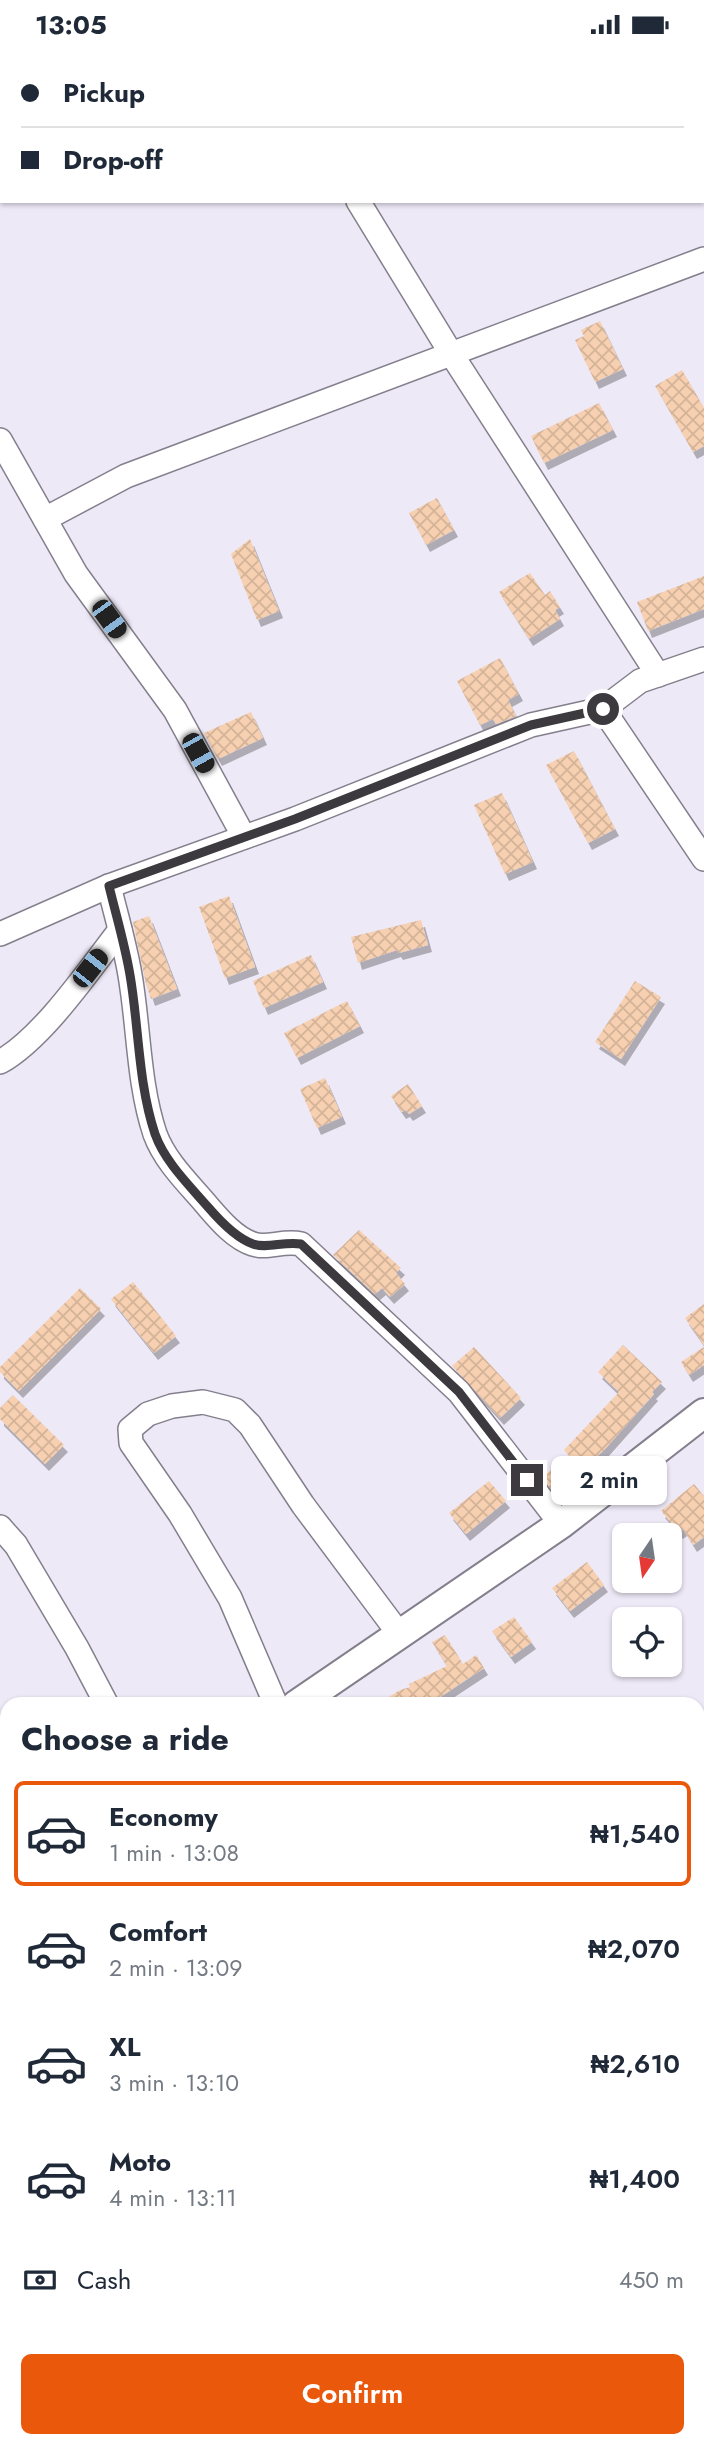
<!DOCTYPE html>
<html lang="en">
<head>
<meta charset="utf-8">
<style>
	body { margin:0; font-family:Jost,sans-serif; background:#f6f6f7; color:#1f2937; height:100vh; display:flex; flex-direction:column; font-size:26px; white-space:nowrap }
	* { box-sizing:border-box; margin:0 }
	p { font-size:23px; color:#747a83 }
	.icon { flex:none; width:38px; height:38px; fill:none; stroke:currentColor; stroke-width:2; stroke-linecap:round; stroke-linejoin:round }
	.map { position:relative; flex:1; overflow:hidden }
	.sheet { position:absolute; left:0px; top:1648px; width:705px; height:751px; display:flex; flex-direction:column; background:#fff; border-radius:21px 21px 0 0; box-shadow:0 2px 5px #0004 }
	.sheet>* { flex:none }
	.hud { position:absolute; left:0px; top:0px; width:705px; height:154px; box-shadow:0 2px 5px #0004; display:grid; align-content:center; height:154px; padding:0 21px; background:#fff }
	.needle { width:46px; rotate:193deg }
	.tools { position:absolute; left:612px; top:1474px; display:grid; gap:14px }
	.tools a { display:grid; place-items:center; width:70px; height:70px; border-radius:10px; background:#fff; box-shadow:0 2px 5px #0004; font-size:35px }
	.end { position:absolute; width:32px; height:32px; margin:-16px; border:9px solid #3c3a3f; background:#fff; box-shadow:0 0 0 4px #fff }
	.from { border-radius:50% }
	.bubble { position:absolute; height:49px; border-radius:10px; background:#fff; box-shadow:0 2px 5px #0004; font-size:23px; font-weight:600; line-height:49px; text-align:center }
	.car { position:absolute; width:21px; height:42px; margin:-21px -10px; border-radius:9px; box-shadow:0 0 5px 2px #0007; background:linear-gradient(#222 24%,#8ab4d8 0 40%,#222 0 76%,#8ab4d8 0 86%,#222 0) }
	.hud b { display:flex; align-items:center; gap:24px; height:66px; font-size:26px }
	.hud b+b { border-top:2px solid #e0e1e3 }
	.hud i { width:18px; height:18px; background:#1f2937 }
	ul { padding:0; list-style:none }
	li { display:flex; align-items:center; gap:21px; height:105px; margin:0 14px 10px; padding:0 7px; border:4px solid transparent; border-radius:10px }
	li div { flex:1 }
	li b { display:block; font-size:26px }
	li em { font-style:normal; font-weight:600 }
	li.active { border-color:#ea580c }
	li>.icon { width:63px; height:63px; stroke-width:1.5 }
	h2 { padding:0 21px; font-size:32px; line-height:84px }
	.pay { display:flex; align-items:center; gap:18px; height:77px; padding:0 21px; font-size:26px }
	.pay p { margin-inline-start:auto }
	.primary-button { display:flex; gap:14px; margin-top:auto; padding:14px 21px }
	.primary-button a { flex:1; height:80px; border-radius:10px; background:#ea580c; color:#fff; font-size:28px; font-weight:600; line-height:80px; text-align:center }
	.status { display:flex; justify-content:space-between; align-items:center; height:49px; padding:0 35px; background:#fff; direction:ltr }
	.status svg { height:19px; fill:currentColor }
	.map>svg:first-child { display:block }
</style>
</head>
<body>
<div class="status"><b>13:05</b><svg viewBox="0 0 49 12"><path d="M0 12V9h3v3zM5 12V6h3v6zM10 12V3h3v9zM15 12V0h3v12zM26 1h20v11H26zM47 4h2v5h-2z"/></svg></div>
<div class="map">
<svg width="704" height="2398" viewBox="0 0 704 2398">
	<defs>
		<pattern id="building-cross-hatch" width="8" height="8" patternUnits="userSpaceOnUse" patternTransform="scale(1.75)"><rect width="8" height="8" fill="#f6d0b0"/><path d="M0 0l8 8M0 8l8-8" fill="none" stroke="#d4b398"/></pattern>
		<filter id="shadow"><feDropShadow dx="4" dy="7" stdDeviation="0" flood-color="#0004"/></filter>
	</defs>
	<rect width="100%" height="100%" fill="#eee9f7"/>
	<!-- building -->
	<g fill="url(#building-cross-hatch)" filter="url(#shadow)">
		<path d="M600,272l23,48 -28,13 -20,-42 9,-4 -3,-6z"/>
		<path d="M682,321l22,38v38l-11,6 -38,-66z"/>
		<path d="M599,354l14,27 -69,33 -13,-27z"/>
		<path d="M437,449l17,32 -28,15 -17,-32z"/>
		<path d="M250,490l29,72 -22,9 -26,-66z"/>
		<path d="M530,524l15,22 5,-4 10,16 -5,3 5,9 -31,20 -30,-47z"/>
		<path d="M704,527v33l-56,22 -11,-29z"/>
		<path d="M500,609l19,36 -11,6 8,16 -20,8 -3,-5 -13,6 -23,-44z"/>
		<path d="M251,663l12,26 -45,21 -14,-26z"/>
		<path d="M574,702l41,78 -27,14 -42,-78z"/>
		<path d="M502,744l31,69 -28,12 -31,-69z"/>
		<path d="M229,847l26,71 -30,11 -26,-71z"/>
		<path d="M149,867l28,73 -26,10 -5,-15 -13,-62z"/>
		<path d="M421,871l7,25 -29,8 -2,-3 -39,13 -7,-26z"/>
		<path d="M311,906l12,27 -59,26 -11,-27z"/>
		<path d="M635,932l26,16 -40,62 -26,-17z"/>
		<path d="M347,952l13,25 -63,32 -13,-25z"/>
		<path d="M325,1029l17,39 -25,11 -17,-39z"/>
		<path d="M408,1035l14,22 -13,8 -3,-4 -4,2 -11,-16z"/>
		<path d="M359,1181l42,38 -5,5 9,11 -15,13 -8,-9 -7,6 -42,-39z"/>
		<path d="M133,1233l43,54 -22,17 -43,-54z"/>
		<path d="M80,1239l21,21 -82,82 -19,-19v-5z"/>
		<path d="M704,1255v41l-19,-27z"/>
		<path d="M623,1296l39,37 -10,10 2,2 -50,56 -50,43 -12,-16 27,-21 -5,-6 55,-58 -21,-20z"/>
		<path d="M474,1298l47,51 -21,20 -48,-52z"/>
		<path d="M704,1298v18l-15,10 -8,-13z"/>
		<path d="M13,1346l51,50 -19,19 -45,-45v-11z"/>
		<path d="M489,1432l17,20 -40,33 -17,-21z"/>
		<path d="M694,1435l10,12v41l-11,8 -10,-16 -4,3 -18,-21z"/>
		<path d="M587,1513l17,23 -34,26 -18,-23z"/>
		<path d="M514,1568l18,25 -21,15 -19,-26z"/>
		<path d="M445,1586l18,29 13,-9 8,13 -56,37h-52l24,-15 10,-3 -1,-3 38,-18 -15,-24z"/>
	</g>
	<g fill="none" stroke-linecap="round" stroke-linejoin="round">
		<defs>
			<path id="service" d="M0,2342l7,-4"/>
			<g id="minor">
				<path d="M266,0l1,2"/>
				<path d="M165,2l4,-2"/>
				<path d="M0,65l2,-1"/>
				<path d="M358,152l94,154 206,320"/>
				<path d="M0,391l76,134 99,136 69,127"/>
				<path d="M45,470l81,-43 578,-217"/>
				<path d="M603,660l101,150"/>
				<path d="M109,837c7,29 16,59 21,89 9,52 8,108 25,159 10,27 32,48 50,69 13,15 29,35 48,41 14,5 30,-4 48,0l158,148 102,132"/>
				<path d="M0,885l109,-48 186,-67 236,-94 72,-16 37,-28 64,-22"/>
				<path d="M0,1013c43,-24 89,-92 120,-132"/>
				<path d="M0,1478l16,18 61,103 30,57"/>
				<path d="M276,1656l-46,-107 -50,-84 -49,-71 -1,-14 18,-15 24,-8 31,-4 32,8 15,15 53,80 97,130"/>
				<path d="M698,1748l6,-3"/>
				<path d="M698,1978l6,-4"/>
				<path d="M698,2207l6,-3"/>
				<path d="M429,2392l3,6"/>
				<path d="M344,2398l11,-6"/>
			</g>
			<g id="tertiary">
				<path d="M296,1656l265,-181 143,-111"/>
				<path d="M0,1855l7,-4"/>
			</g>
		</defs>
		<!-- service casing -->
		<use href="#service" stroke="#847f8c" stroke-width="14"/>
		<!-- minor casing -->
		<use href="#minor" stroke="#847f8c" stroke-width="26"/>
		<!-- tertiary casing -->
		<use href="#tertiary" stroke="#847f8c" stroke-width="32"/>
		<!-- service -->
		<use href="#service" stroke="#fff" stroke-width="10"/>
		<!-- minor -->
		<use href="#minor" stroke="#fff" stroke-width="23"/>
		<!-- tertiary -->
		<use href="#tertiary" stroke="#fff" stroke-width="28"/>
	</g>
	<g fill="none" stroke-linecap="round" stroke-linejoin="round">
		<!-- route -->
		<path stroke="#3c3a3f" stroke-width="9" d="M527,1431l-68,-88 -158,-148c-17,-3 -34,5 -48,0 -17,-6 -33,-23 -45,-37 -19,-22 -43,-45 -53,-73 -17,-51 -16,-107 -25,-159 -5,-30 -14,-60 -21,-89l186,-67 236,-94 72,-16"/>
	</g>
</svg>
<div class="tools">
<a><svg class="needle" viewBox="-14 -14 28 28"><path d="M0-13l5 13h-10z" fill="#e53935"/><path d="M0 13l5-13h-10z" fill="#747a83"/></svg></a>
<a><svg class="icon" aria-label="locate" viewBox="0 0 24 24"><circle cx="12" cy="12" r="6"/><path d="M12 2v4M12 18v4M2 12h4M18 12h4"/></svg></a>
</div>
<i class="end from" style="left:603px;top:660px"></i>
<i class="end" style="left:527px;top:1431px"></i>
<div class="bubble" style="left:551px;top:1407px;width:116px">2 min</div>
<i class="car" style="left:109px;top:570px;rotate:144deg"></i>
<i class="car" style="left:198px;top:704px;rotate:151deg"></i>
<i class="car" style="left:90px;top:919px;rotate:38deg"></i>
<div class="hud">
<b><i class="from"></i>Pickup</b>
<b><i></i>Drop-off</b>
</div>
<section class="sheet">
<h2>Choose a ride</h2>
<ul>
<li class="active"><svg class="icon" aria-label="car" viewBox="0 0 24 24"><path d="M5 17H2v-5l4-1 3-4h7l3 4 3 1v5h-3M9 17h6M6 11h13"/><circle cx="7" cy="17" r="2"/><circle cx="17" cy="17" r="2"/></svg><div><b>Economy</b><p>1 min · 13:08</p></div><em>₦1,540</em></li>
<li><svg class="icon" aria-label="car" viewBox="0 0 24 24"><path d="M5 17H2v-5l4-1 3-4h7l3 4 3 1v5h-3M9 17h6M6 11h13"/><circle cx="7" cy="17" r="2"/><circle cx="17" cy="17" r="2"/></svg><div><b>Comfort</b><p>2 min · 13:09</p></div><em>₦2,070</em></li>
<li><svg class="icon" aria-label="car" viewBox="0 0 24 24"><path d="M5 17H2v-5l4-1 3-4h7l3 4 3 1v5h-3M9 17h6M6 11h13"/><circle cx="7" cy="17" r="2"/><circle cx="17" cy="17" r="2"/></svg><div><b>XL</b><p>3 min · 13:10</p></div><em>₦2,610</em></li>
<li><svg class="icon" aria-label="car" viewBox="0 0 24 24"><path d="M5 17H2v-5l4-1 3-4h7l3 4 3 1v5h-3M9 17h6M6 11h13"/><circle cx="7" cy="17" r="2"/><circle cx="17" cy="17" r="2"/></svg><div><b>Moto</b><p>4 min · 13:11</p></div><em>₦1,400</em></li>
</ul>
<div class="pay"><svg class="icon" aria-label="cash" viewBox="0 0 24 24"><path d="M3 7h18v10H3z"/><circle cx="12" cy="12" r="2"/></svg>Cash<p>450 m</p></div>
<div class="primary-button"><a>Confirm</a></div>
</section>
</div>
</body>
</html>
